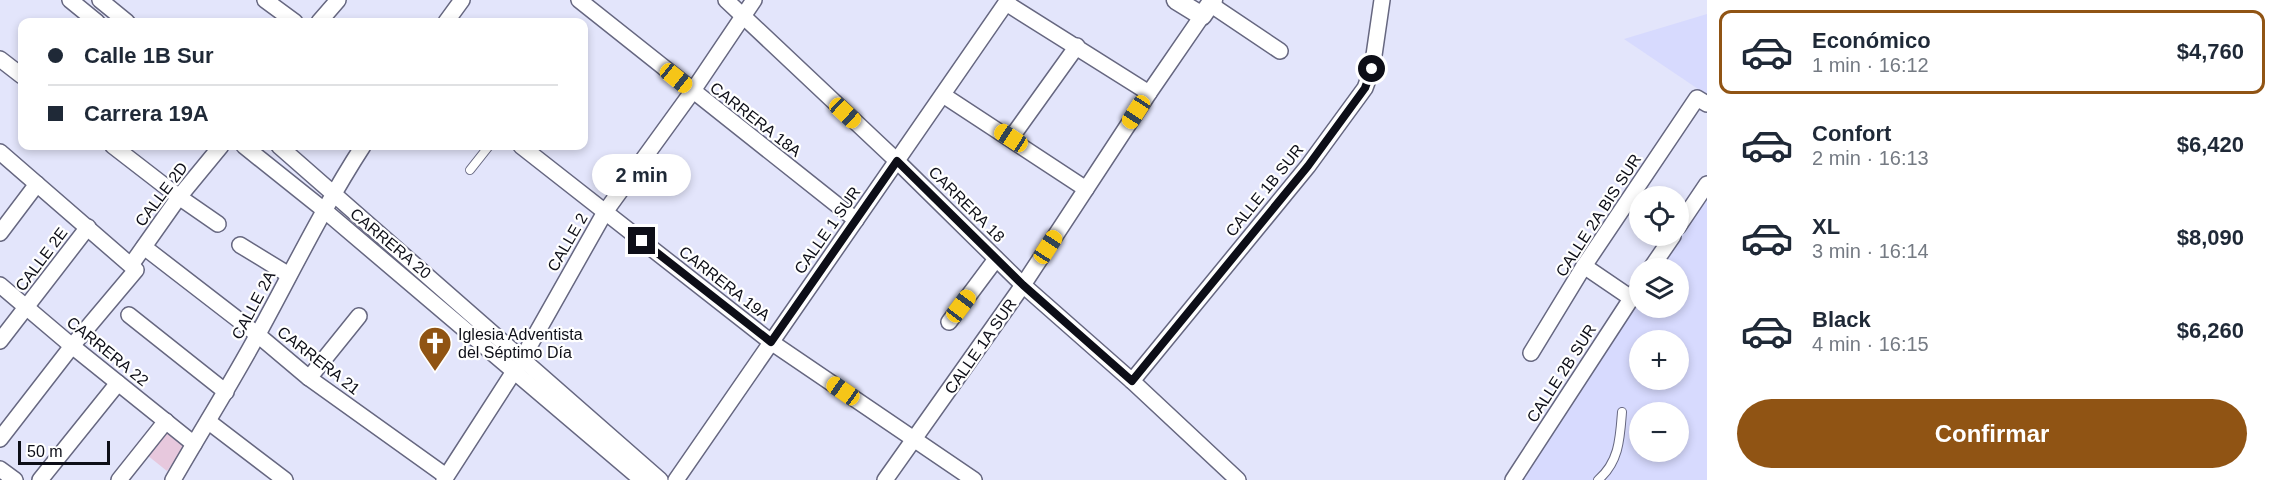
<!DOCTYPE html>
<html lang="es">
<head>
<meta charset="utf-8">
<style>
	body { margin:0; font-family:Helvetica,sans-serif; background:#f6f6f7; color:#1f2937; height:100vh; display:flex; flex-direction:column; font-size:22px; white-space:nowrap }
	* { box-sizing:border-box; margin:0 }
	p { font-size:20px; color:#747a83 }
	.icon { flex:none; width:33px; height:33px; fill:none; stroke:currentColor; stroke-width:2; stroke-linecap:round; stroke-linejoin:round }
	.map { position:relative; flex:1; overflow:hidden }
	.details { display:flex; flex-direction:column; background:#fff; width:570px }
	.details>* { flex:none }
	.guide { position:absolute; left:18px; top:18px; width:570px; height:132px; border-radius:12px; box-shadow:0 3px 9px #0003; display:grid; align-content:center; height:132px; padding:0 30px; background:#fff }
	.tools { position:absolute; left:1629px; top:186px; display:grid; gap:12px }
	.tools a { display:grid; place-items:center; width:60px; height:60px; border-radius:50%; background:#fff; box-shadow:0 3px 9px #0003; font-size:30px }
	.scale { position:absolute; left:18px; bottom:15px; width:92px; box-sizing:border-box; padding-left:6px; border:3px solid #0d0e17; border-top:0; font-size:16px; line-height:21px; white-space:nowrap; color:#0d0e17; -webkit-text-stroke:4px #fff; paint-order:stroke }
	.end { position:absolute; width:27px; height:27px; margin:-14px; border:8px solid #0d0e17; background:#fff; box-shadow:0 0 0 3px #fff }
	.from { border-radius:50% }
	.bubble { position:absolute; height:42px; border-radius:21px; background:#fff; box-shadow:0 3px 9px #0003; font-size:20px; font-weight:700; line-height:42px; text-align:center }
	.car { position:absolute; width:18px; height:36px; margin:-18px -9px; border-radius:8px; box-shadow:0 0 4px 2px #0007; background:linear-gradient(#f5c518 24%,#345 0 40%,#f5c518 0 76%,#345 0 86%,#f5c518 0) }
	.guide b { display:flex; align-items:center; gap:21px; height:57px; font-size:22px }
	.guide b+b { border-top:2px solid #e0e1e3 }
	.guide i { width:15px; height:15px; background:#1f2937 }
	ul { padding:10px 0 0; list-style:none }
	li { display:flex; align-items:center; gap:18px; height:84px; margin:0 12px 9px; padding:0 18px; border:3px solid transparent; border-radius:12px }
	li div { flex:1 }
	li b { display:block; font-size:22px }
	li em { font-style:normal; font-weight:700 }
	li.selected { border-color:#905414 }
	li>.icon { width:54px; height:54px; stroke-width:1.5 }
	.cta { display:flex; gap:12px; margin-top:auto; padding:12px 30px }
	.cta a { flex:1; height:69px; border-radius:36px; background:#905414; color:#fff; font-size:24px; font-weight:700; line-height:69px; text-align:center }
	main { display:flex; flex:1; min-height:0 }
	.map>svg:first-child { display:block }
</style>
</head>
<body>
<main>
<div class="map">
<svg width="1707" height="480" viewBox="0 0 1707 480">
	<rect width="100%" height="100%" fill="#e3e5fb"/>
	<!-- built -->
	<g fill="#d7dafe" fill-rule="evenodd">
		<path d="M1707,14v81l-83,-56z"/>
		<path d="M1707,197v283h-184l116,-179 1,7h38v-40h-18zM1640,340h38v40h-38zM1640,412h38v40h-38z"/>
	</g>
	<!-- green -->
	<path fill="#e7c8dd" d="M167,429l20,15 -20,27 -20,-16z"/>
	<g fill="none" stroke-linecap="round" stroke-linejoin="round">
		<defs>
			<g id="service">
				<path d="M470,170l19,-24"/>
				<path d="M1598,480c21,-18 22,-41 24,-68"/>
			</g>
			<g id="minor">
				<path d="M70,0l27,22"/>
				<path d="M100,0l27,22"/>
				<path d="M265,0l30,22"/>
				<path d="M579,0l277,220"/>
				<path d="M726,0l171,161 126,124 109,96 106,99"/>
				<path d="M1006,3l143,90"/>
				<path d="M1210,4l70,47"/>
				<path d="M319,22l19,-22"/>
				<path d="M446,22l16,-22"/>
				<path d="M0,59l22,17"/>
				<path d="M943,95l143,94"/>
				<path d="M1011,138l66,-92"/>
				<path d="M113,146l66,51 39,27"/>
				<path d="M244,146l80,64 318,270"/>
				<path d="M279,146l381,334"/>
				<path d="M521,146l250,196 203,138"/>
				<path d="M0,152l136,118 -64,76 -72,93"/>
				<path d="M1678,227l29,-43"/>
				<path d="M0,233l37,-49"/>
				<path d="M240,245l49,30"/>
				<path d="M144,247l114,88 51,43 137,98"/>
				<path d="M131,265l48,-68 42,-51"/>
				<path d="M1584,266l47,32"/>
				<path d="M1651,268l22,-32"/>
				<path d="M0,285l72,61 122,98"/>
				<path d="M129,315l97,77"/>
				<path d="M949,322l47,-63"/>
				<path d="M0,341l88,-114"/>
				<path d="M1531,353l53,-87 113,-168 10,6"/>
				<path d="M309,378l50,-62"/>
				<path d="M1132,381l176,-215 57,-78 7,-19 10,-69"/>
				<path d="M209,422l76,58"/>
				<path d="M0,469l15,11"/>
				<path d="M40,480l78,-97"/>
				<path d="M119,480l47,-59"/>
				<path d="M173,480c28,-49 58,-96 85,-146 35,-64 66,-128 105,-188"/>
				<path d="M444,480l78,-121 83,-147 87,-120 62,-92"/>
				<path d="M676,480l332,-480"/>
				<path d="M885,480l138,-195 126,-192 53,-77"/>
				<path d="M1513,480l127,-195"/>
			</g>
			<path id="tertiary" d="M1176,0l26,16 11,-16"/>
		</defs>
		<!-- service casing -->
		<use href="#service" stroke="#666780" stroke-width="10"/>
		<!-- minor casing -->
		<use href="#minor" stroke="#666780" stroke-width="18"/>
		<!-- tertiary casing -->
		<use href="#tertiary" stroke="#666780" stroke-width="21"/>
		<!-- service -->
		<use href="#service" stroke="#fff" stroke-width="8"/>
		<!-- minor -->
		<use href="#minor" stroke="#fff" stroke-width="15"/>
		<!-- tertiary -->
		<use href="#tertiary" stroke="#fff" stroke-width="18"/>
	</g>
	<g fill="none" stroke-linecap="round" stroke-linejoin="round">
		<!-- route -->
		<path stroke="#0d0e17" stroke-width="8" d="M642,241l129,101 126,-181 126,124 109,96 176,-215 57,-78 7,-19"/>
	</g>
	<!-- icons -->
	<defs>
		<symbol id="church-pin" viewBox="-11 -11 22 30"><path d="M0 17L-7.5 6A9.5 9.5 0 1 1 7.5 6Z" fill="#905414" stroke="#fff"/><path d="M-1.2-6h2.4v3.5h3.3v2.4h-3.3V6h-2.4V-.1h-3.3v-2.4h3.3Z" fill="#fff"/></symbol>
	</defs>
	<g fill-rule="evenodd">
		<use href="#church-pin" x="416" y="324" width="38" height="52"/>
	</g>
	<g text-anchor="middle" stroke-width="4.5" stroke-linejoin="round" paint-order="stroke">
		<!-- street labels -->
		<g font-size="16" fill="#0d0e17" stroke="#fff">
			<text transform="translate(756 119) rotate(38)" y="6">CARRERA 18A</text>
			<text transform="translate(1264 190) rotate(-51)" y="6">CALLE 1B SUR</text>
			<text transform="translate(161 194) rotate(-53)" y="6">CALLE 2D</text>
			<text transform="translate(967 204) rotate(45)" y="6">CARRERA 18</text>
			<text transform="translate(1598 215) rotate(-57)" y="6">CALLE 2A BIS SUR</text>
			<text transform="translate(827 230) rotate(-55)" y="6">CALLE 1 SUR</text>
			<text transform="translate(567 242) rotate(-60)" y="6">CALLE 2</text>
			<text transform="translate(391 243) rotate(40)" y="6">CARRERA 20</text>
			<text transform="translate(41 259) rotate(-53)" y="6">CALLE 2E</text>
			<text transform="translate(725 283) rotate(38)" y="6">CARRERA 19A</text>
			<text transform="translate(253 305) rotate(-62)" y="6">CALLE 2A</text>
			<text transform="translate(980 346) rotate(-55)" y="6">CALLE 1A SUR</text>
			<text transform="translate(108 351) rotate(39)" y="6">CARRERA 22</text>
			<text transform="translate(319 360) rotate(38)" y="6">CARRERA 21</text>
			<text transform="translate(1561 373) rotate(-57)" y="6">CALLE 2B SUR</text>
		</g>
		<!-- poi labels -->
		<g font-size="16" fill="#0d0e17" stroke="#fff" text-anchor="start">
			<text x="458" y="340">Iglesia Adventista<tspan x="458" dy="18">del Séptimo Día</tspan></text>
		</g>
	</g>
</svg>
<div class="tools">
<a><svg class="icon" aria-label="locate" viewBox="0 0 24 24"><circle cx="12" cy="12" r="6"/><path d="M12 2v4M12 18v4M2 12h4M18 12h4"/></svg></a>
<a><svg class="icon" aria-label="layers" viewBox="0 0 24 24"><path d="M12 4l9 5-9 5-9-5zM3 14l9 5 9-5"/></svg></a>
<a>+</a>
<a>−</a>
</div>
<div class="scale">50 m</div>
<i class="end from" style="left:1372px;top:69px"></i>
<i class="end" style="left:642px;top:241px"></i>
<div class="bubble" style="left:592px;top:154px;width:99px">2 min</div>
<i class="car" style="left:676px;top:78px;rotate:129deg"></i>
<i class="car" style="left:1136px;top:112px;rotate:213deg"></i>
<i class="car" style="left:845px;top:113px;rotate:133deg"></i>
<i class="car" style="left:1011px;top:138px;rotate:303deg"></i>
<i class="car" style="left:1048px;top:247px;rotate:33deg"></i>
<i class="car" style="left:961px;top:306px;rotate:37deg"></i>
<i class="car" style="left:843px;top:391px;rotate:305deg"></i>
<div class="guide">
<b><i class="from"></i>Calle 1B Sur</b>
<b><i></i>Carrera 19A</b>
</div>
</div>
<section class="details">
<ul>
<li class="selected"><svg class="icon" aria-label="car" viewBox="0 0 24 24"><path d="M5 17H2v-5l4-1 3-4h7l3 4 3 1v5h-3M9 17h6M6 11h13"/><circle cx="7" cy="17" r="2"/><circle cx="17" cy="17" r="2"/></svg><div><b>Económico</b><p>1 min · 16:12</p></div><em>$4,760</em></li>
<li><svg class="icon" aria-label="car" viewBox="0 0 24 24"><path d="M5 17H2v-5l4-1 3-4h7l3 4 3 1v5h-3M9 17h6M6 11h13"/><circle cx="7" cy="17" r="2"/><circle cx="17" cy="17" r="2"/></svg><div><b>Confort</b><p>2 min · 16:13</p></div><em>$6,420</em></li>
<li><svg class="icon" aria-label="car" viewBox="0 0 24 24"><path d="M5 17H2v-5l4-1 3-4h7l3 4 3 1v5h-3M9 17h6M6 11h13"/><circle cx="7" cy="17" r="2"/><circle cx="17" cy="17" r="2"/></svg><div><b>XL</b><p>3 min · 16:14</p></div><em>$8,090</em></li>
<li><svg class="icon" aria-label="car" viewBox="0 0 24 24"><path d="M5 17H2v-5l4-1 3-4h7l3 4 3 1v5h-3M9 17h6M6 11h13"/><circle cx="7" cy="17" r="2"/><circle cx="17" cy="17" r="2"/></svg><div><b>Black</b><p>4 min · 16:15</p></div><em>$6,260</em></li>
</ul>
<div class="cta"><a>Confirmar</a></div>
</section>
</main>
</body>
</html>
